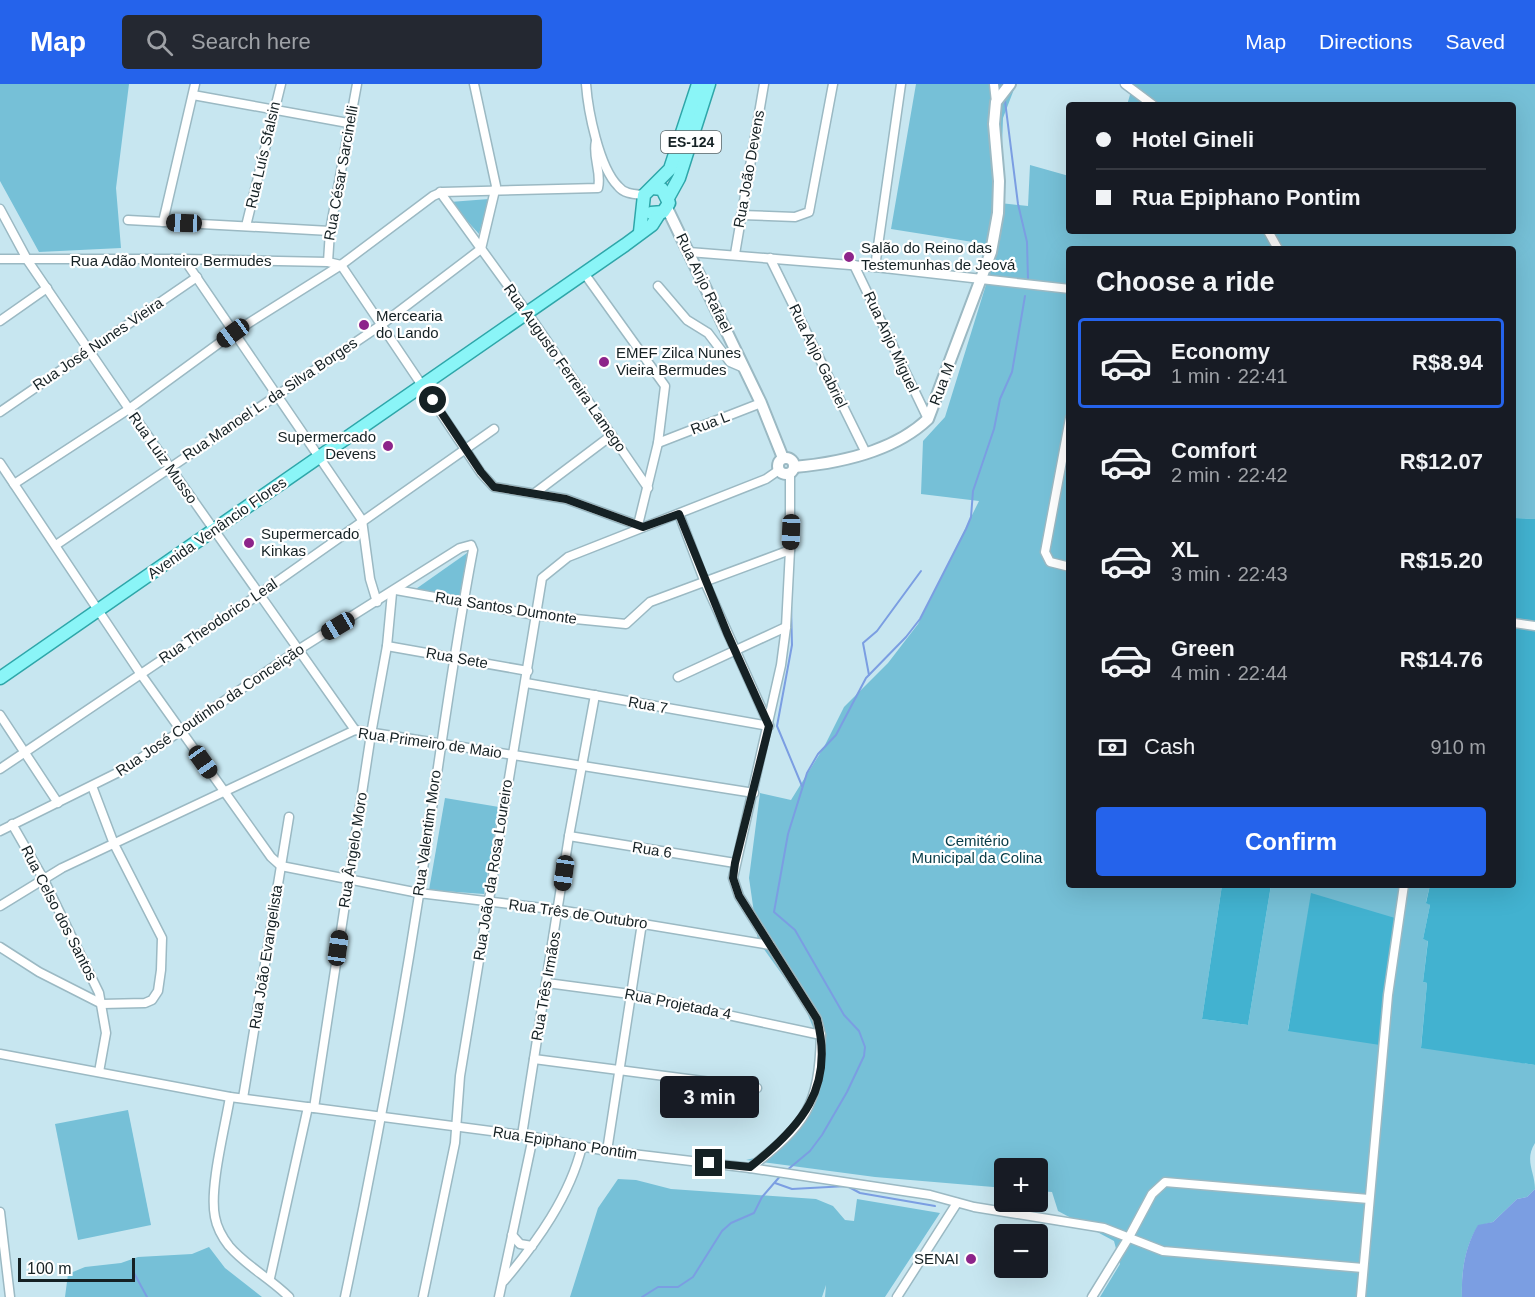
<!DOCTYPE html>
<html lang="en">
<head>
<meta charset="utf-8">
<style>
	body { margin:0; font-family:Helvetica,sans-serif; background:#242831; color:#f1f3f6; height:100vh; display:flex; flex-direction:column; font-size:22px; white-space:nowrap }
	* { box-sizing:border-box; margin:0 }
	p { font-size:20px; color:#9ea1a6 }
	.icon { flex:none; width:33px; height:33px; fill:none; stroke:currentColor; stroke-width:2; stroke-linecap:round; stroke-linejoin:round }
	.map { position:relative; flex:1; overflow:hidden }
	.panel { position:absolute; left:1066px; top:162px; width:450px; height:642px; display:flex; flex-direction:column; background:#171b24; border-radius:6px; box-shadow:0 6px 24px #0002 }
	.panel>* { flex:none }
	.hud { position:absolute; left:1066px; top:18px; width:450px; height:132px; border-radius:6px; box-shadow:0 6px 24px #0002; display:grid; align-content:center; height:132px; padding:0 30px; background:#171b24 }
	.fabs { position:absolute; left:994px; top:1074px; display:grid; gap:12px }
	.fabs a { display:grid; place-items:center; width:54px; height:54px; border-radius:6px; background:#171b24; box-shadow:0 6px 24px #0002; font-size:30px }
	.scale { position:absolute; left:18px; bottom:15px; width:117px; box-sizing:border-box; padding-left:6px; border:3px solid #152124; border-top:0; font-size:16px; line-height:21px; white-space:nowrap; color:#152124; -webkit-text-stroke:4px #fff; paint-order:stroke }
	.end { position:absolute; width:27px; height:27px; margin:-14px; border:8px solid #152124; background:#fff; box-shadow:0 0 0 3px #fff }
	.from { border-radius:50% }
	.bubble { position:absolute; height:42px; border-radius:6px; background:#171b24; box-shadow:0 6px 24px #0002; font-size:20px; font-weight:800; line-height:42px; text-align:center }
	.car { position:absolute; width:18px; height:36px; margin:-18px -9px; border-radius:8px; box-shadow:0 0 4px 2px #0007; background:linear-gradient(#222 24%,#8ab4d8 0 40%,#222 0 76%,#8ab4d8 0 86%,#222 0) }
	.hud b { display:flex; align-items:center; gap:21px; height:57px; font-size:22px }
	.hud b+b { border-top:2px solid #363941 }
	.hud i { width:15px; height:15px; background:#f1f3f6 }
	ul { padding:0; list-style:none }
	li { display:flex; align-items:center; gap:18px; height:90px; margin:0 12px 9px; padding:0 18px; border:3px solid transparent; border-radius:6px }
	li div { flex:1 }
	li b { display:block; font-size:22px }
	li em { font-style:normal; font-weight:800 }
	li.on { border-color:#2563eb }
	li>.icon { width:54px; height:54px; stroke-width:1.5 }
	h2 { padding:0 30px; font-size:27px; line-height:72px }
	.pay { display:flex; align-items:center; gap:15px; height:66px; padding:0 30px; font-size:22px }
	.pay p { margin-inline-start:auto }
	.cta { display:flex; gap:12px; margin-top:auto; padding:12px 30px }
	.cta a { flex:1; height:69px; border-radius:6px; background:#2563eb; color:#fff; font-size:24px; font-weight:800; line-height:69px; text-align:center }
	header { display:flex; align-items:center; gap:36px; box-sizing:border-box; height:84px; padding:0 30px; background:#2563eb; color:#fff }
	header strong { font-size:28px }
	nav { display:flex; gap:33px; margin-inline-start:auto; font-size:21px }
	.search { width:420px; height:54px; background:#242831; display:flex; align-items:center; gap:15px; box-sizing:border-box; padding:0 21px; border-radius:6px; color:#9ea1a6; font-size:22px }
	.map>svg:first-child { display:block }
</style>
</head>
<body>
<header>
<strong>Map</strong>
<div class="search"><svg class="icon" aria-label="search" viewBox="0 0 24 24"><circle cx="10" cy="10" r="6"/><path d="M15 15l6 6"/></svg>Search here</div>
<nav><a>Map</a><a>Directions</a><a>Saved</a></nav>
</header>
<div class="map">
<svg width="1535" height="1213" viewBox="0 0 1535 1213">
	<rect width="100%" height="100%" fill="#c7e6f0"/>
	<!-- green -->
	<g fill="#76c0d7" fill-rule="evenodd">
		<path d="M0,0h129l-13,104 5,60 -82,4 -39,-71z"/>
		<path d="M916,0h100l-13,34 -3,85 28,3 2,-41 39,11 1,55h444v-126h-387l5,-17 -7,-4h410v435l-21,-1v-269h-379l-21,-3 -1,3h-43v636h152l-20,134 46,6 23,-140h159l-4,17 4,3 -7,34 5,1 -5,42 4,1 -6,64 114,18v78c-11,17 0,29 0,46l-8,8 -10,2 -24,23 -15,4c-13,20 -17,46 -16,71h-362l20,-33 -6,-23 -56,-30 -6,-19 -14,-1v-23h-33v20l-130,-11 -129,-17 26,-6 46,-64 -1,-53 -13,-32 -46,-64 -9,-63 11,-85 31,7 33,-53 20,-40 44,-44 30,-39 61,-123 -58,-7 2,-53 22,-24 53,-171 -107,-17zM1395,834l-107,112 10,-55z"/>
		<path d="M489,115l-10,35 -29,-32z"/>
		<path d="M467,469l-5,46 -49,-8z"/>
		<path d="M445,714l54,9 -15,87 -55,-4z"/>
		<path d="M128,1026l23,115 -73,15 -23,-116z"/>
		<path d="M618,1095l18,1 35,9 145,10 17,7 12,14 9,1 3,-22 83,14 -55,84h-60l1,-12 -4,12h-252l28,-89z"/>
		<path d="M209,1163l16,21 37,29h-197l3,-23 17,-7 36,-4 17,-6 54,-3z"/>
	</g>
	<!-- forest -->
	<g fill="#42b2d0">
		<path d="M1514,434l21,1v546l-114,-17 6,-65 -4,-1 5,-41 -5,-2 7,-34 -4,-2 4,-18h84z"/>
		<path d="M1222,801h49l-23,140 -46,-6z"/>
		<path d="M1311,809l84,25 -15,127 -92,-14z"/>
	</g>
	<!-- water -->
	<path fill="#7b9ee2" d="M1535,1105v108h-73c-1,-25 3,-51 16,-72l15,-3 24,-23 10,-2z"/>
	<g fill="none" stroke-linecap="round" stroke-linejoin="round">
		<!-- stream -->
		<g stroke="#7b9ee2" stroke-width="2">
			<path d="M1005,17l13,103 9,38 1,38"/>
			<path d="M791,522l1,39 -15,81 25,60"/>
			<path d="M869,591l-6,-32 14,-12 44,-60"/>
			<path d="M786,1087l24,-20 12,-16 25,-43 17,-36 1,-9 -6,-16 -15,-16 -49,-85 -21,-18 14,-78 19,-61 11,-19 18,-19 30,-57 40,-41 14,-18 46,-90 5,-12 2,-26 21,-62 6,-30 12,-27 13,-76"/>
			<path d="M775,1099l17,6 55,-3 13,7 75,13"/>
			<path d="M134,1189l13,24"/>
			<path d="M642,1213l16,-10h20l15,-10 29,-46 9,-8 23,-10 8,-16 20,-23"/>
		</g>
		<defs>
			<g id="minor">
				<path d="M474,0l22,102 -15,63"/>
				<path d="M586,0c2,27 13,83 32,102 6,8 16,8 26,9"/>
				<path d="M994,0l2,18"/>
				<path d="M1125,0l28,21"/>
				<path d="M193,11l155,28"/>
				<path d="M440,108l87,120 121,176"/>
				<path d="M0,125l28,52 101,148 226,321"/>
				<path d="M741,131l54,2 14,-5 24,-128"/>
				<path d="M128,136l202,11"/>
				<path d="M163,138l32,-138"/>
				<path d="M246,142l35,-142"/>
				<path d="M1268,147l10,18"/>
				<path d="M689,168l186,15 195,22"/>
				<path d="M735,170l29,-170"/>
				<path d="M770,174l96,195"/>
				<path d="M0,175h184l144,3 13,3 140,208 13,14 72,12 77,28"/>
				<path d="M184,175l178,261 8,59 7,23"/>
				<path d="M328,178l2,-31 27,-147"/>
				<path d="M854,181l74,154"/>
				<path d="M875,183l26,-183"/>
				<path d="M584,189l81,113 -7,57 -20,82"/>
				<path d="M658,202l29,34 21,13 22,29 14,6"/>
				<path d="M0,237l47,-33"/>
				<path d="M0,328l197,-135"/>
				<path d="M1070,334l-25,134 5,10 20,5"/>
				<path d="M658,359l103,-40"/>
				<path d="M0,379l140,210 131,184 10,9 138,27 140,17 211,35"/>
				<path d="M14,400l115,-75 104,-76 108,-68 92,-69 9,-4 156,-4c4,-16 -6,-31 -2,-47"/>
				<path d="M535,409l77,-58"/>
				<path d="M679,430l25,66 65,145"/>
				<path d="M56,461l325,-220 100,-76"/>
				<path d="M396,506l139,25 91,9 24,-22 140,-52"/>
				<path d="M1514,539l21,3"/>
				<path d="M387,562l141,25"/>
				<path d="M678,593l108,-50"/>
				<path d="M526,599l243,43"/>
				<path d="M0,631l58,88"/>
				<path d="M0,685l258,-174 236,-166"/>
				<path d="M12,740l31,54 56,115 7,40 -7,39"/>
				<path d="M0,747l125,-62 173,-119 162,-102 11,-3 2,5c-22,115 -36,230 -54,345 -21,135 -46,269 -74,402"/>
				<path d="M569,752l166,27"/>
				<path d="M0,822l62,-38 293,-138 399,63"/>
				<path d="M0,863l39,25 63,32 43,-1 7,-3 6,-9 3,-21 1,-32 -48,-94 -22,-58"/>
				<path d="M547,899l83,11 191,41 -4,-16 -78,-123 -6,-18 48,-213 5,-38 4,-77v-77"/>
				<path d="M0,970l230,43 292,38 85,16 143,17 180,27 44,12 130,21 59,23 200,17"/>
				<path d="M534,975l223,29"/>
				<path d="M230,1013c-5,31 -21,91 -15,120 2,11 7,20 14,29 17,20 41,32 60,51"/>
				<path d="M243,1014l46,-281"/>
				<path d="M314,1024l57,-374 16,-88 5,-53"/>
				<path d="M522,1051l47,-299 26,-141"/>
				<path d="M607,1067l35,-228"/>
				<path d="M750,1084c56,-44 69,-61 71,-133"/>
				<path d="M0,1128l10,85"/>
				<path d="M512,1151l8,9 12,2"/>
				<path d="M270,1194l38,-171"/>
				<path d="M504,1197c33,-39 66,-85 78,-135"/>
				<path d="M423,1213l32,-154 5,-67 82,-498 26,-21 198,-78 13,-9"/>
				<path d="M499,1213l34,-160"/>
				<path d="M897,1213l60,-94"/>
				<path d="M1092,1213l37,-60 23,-43 13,-12 204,17"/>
				<path d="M1361,1213l27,-302 16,-110"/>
			</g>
			<g id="tertiary">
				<path d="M667,124l94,195 22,55"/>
				<circle cx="786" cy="382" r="8"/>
				<path d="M794,383c46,-4 100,-16 134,-48l63,-167 7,-39 1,-32 -5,-57 2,-22 14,-18"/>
			</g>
			<g id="primary">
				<path d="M668,114l11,-20 30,-94"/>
				<path d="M651,129l12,-1 6,-9 -7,-14 -10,-1"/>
				<path d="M640,148l4,-37 26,-26 28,-85"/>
				<path d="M0,594l625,-433 27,-20 7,-11"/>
			</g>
		</defs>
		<!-- minor casing -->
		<use href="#minor" stroke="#9bb9c3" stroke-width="11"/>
		<!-- tertiary casing -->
		<use href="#tertiary" stroke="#9bb9c3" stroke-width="14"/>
		<!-- primary casing -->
		<use href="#primary" stroke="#2ea6a9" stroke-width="15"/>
		<!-- minor -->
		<use href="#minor" stroke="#fff" stroke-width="8"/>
		<!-- tertiary -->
		<use href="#tertiary" stroke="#fff" stroke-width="10"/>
		<!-- primary -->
		<use href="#primary" stroke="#8af5f7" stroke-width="12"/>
	</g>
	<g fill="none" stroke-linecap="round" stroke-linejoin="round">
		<!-- route -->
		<path stroke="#152124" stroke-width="8" d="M433,316l48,72 13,15 72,12 77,28 36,-13 48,119 42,93 -34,137 -2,15 6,18 78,123c18,69 -16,108 -67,148l-41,-4"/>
	</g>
	<!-- markers -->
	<g fill="#8d248a" stroke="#fff" stroke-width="2">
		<circle cx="849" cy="173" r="6"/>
		<circle cx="364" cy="241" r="6"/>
		<circle cx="604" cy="278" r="6"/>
		<circle cx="388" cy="362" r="6"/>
		<circle cx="249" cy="459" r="6"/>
		<circle cx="971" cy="1175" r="6"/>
	</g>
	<g text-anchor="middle" stroke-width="4.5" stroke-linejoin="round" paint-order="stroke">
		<!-- shield labels -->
		<rect fill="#fff" stroke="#5b6466" stroke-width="1.5" x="661" y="47" width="60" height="22" rx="4.5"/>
		<g font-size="14" font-weight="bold" fill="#152124">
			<text x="691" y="63">ES-124</text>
		</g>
		<!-- street labels -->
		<g font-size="15" fill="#152124" stroke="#fff">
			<text transform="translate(263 71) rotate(-77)" y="5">Rua Luís Sfalsin</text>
			<text transform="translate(749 85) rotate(-80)" y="5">Rua João Devens</text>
			<text transform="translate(341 89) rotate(-80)" y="5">Rua César Sarcinelli</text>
			<text x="171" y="182">Rua Adão Monteiro Bermudes</text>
			<text transform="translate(704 199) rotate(64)" y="5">Rua Anjo Rafael</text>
			<text transform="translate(891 258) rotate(65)" y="5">Rua Anjo Miguel</text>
			<text transform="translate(98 260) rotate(-34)" y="5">Rua José Nunes Vieira</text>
			<text transform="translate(818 272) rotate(64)" y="5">Rua Anjo Gabriel</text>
			<text transform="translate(565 284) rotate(55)" y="5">Rua Augusto Ferreira Lamego</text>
			<text transform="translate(942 300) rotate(-69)" y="5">Rua M</text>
			<text transform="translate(270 315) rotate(-34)" y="5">Rua Manoel L. da Silva Borges</text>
			<text transform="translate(710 339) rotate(-21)" y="5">Rua L</text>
			<text transform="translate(163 374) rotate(55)" y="5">Rua Luiz Musso</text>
			<text transform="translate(217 444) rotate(-35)" y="5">Avenida Venâncio Flores</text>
			<text transform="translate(506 524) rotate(9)" y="5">Rua Santos Dumonte</text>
			<text transform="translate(218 537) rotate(-34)" y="5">Rua Theodorico Leal</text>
			<text transform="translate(457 574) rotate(10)" y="5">Rua Sete</text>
			<text transform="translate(648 621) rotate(10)" y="5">Rua 7</text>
			<text transform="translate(210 626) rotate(-34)" y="5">Rua José Coutinho da Conceição</text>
			<text transform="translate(430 659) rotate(8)" y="5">Rua Primeiro de Maio</text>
			<text transform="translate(427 749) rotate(-82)" y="5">Rua Valentim Moro</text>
			<text transform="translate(353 766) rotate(-81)" y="5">Rua Ângelo Moro</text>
			<text transform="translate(652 766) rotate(9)" y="5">Rua 6</text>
			<text transform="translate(493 786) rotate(-81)" y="5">Rua João da Rosa Loureiro</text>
			<text transform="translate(59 829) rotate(63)" y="5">Rua Celso dos Santos</text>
			<text transform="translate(578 830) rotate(8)" y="5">Rua Três de Outubro</text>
			<text transform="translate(266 873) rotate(-81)" y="5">Rua João Evangelista</text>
			<text transform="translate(546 902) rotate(-80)" y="5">Rua Três Irmãos</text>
			<text transform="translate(678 920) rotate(11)" y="5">Rua Projetada 4</text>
			<text transform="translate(565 1059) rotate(9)" y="5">Rua Epiphano Pontim</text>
		</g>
		<!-- poi labels -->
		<g font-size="15" fill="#152124" stroke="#fff" text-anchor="start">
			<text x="861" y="169">Salão do Reino das<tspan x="861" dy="17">Testemunhas de Jeová</tspan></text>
			<text x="376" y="237">Mercearia<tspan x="376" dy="17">do Lando</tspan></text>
			<text x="616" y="274">EMEF Zilca Nunes<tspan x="616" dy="17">Vieira Bermudes</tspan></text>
			<text x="376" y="358" text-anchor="end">Supermercado<tspan x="376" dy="17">Devens</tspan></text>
			<text x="261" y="455">Supermercado<tspan x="261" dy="17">Kinkas</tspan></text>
			<text x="959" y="1180" text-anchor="end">SENAI</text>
		</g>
		<!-- park labels -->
		<g font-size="15" fill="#073b47" stroke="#fff">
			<text x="977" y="762">Cemitério<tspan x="977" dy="17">Municipal da Colina</tspan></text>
		</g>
	</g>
</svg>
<div class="fabs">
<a>+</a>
<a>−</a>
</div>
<div class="scale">100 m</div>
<i class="end from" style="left:433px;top:316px"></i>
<i class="end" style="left:709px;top:1079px"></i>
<div class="bubble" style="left:660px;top:992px;width:99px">3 min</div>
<i class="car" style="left:184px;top:139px;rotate:272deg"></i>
<i class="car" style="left:233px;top:249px;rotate:234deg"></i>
<i class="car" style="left:791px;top:448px;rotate:182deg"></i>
<i class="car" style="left:338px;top:542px;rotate:239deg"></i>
<i class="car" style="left:203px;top:678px;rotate:145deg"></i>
<i class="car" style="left:564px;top:789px;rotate:188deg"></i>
<i class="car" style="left:338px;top:864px;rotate:8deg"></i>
<div class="hud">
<b><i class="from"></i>Hotel Gineli</b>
<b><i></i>Rua Epiphano Pontim</b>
</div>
<section class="panel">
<h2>Choose a ride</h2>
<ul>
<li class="on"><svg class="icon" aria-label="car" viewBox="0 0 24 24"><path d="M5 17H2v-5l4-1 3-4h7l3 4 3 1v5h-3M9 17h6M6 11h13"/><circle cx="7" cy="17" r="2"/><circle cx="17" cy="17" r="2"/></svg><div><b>Economy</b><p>1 min · 22:41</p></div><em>R$8.94</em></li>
<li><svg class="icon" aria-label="car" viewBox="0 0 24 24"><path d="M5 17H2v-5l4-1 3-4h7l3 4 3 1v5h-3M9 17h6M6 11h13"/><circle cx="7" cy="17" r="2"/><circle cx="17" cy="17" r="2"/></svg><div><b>Comfort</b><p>2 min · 22:42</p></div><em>R$12.07</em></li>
<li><svg class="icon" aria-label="car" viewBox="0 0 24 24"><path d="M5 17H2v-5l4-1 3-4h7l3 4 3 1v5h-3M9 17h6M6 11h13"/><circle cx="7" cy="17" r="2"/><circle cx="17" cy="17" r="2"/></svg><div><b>XL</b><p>3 min · 22:43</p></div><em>R$15.20</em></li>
<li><svg class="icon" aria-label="car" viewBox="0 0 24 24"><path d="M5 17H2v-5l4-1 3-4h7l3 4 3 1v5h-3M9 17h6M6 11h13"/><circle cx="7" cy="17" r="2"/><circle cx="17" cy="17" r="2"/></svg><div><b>Green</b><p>4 min · 22:44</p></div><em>R$14.76</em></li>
</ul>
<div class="pay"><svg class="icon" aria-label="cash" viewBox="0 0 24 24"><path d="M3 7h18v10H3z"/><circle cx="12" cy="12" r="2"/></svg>Cash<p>910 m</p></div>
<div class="cta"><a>Confirm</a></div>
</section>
</div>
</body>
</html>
